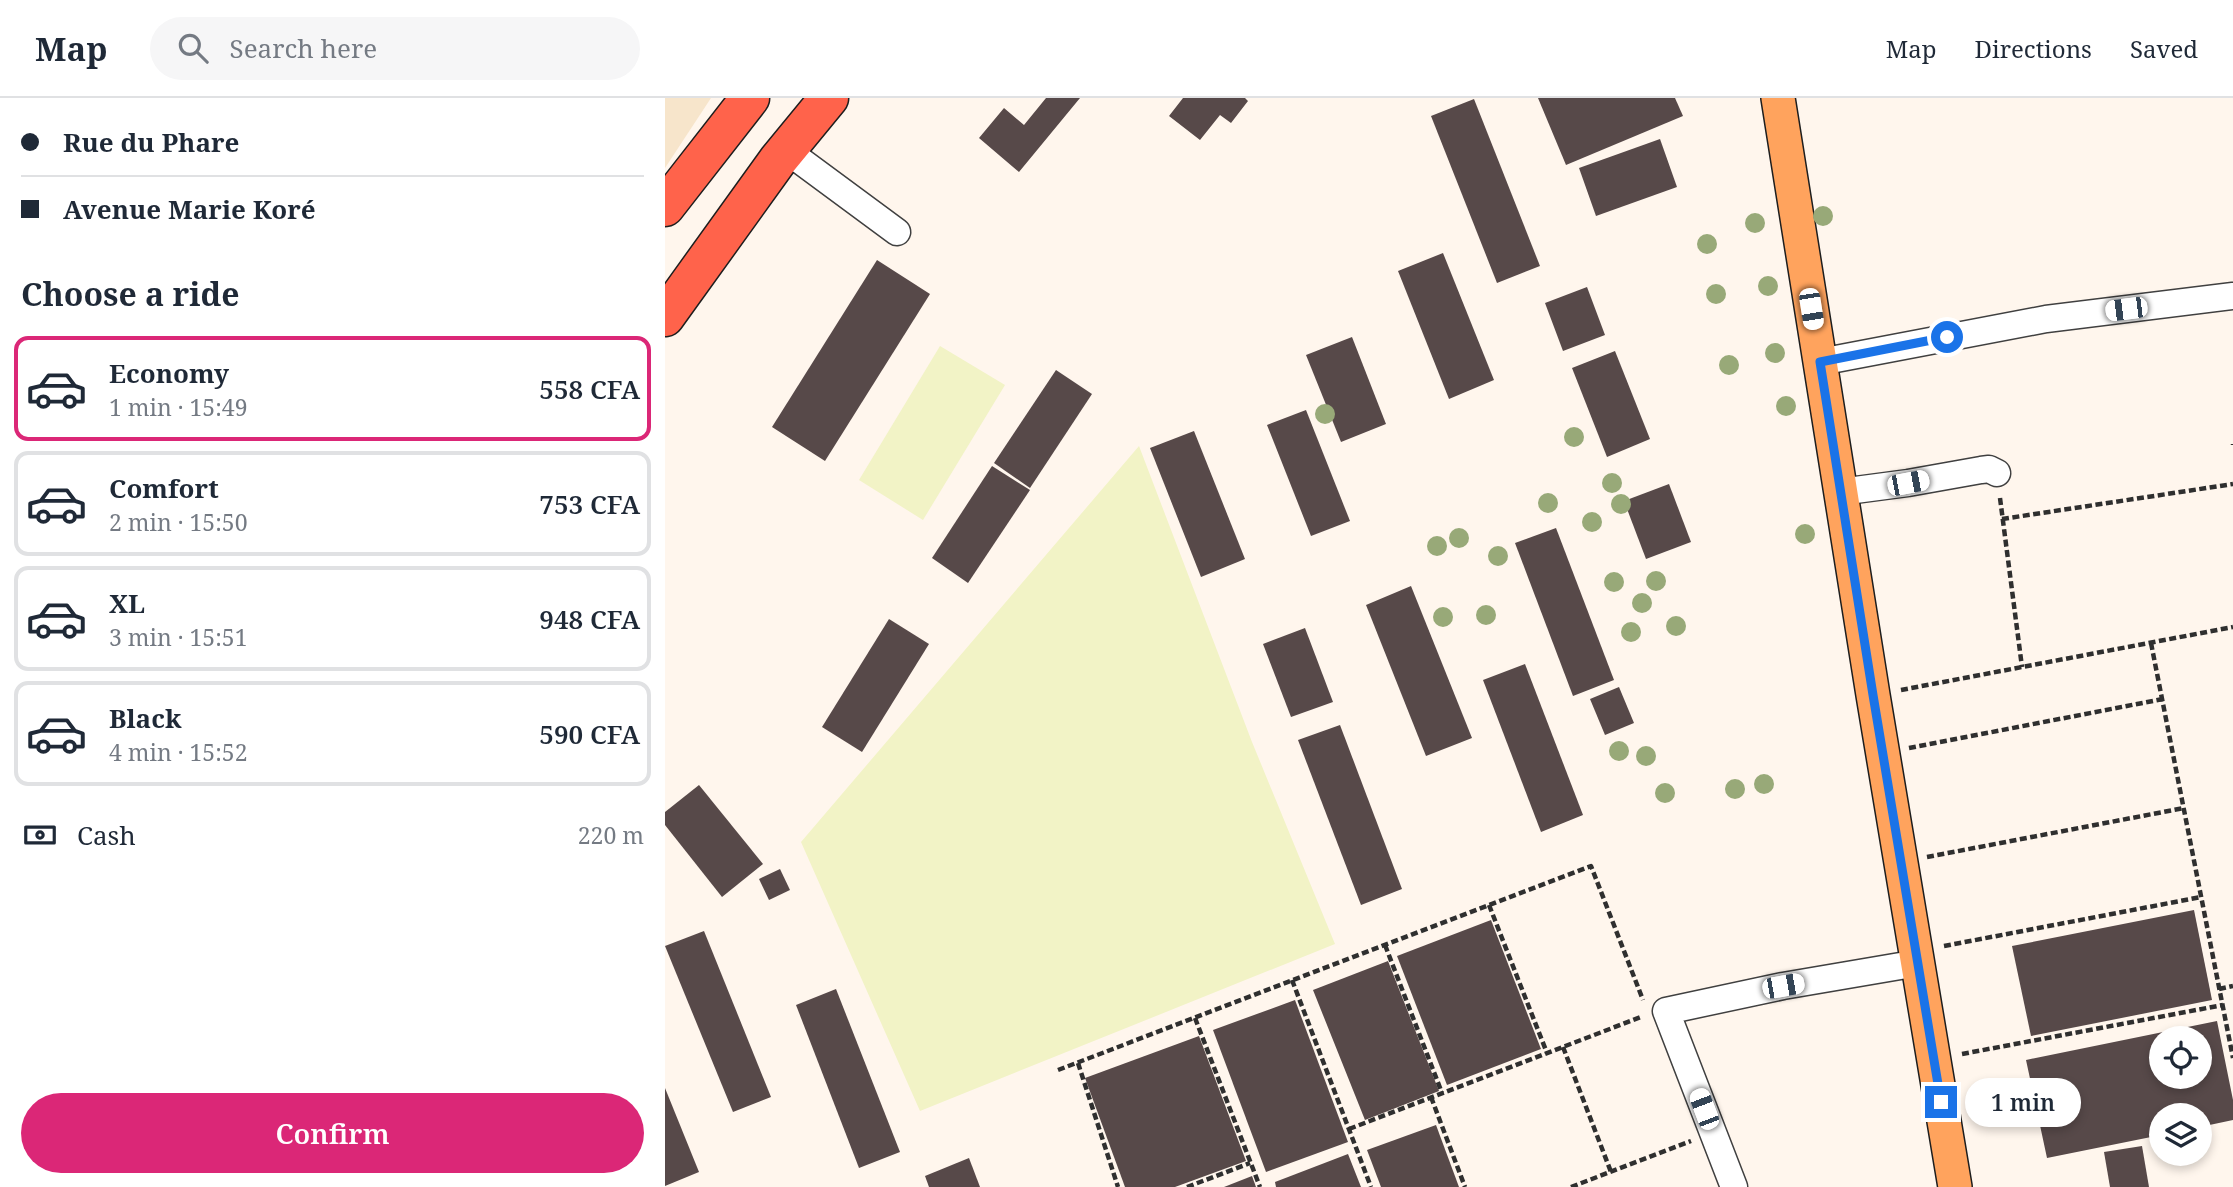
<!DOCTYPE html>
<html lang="en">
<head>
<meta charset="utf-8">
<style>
	body { margin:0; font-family:"Noto Serif",serif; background:#f6f6f7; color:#1f2937; height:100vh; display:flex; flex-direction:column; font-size:26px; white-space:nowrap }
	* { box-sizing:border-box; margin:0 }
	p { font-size:23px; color:#747a83 }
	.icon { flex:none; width:38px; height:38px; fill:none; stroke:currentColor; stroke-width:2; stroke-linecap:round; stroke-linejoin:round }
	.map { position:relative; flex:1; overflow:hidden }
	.panel { display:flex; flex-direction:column; background:#fff; width:665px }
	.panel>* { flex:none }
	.top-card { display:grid; align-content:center; height:154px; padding:0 21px; background:#fff }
	.controls { position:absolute; left:1484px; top:928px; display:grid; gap:14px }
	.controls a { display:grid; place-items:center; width:63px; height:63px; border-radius:50%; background:#fff; box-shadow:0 4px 10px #0003; font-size:35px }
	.end { position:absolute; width:32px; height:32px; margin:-16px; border:9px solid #1a73e8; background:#fff; box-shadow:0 0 0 4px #fff }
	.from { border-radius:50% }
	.bubble { position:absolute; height:49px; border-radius:24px; background:#fff; box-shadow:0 4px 10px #0003; font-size:23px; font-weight:600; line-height:49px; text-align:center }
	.car { position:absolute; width:21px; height:42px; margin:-21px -10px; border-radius:9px; box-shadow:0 0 5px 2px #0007; background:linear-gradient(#fff 24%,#345 0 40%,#fff 0 76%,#345 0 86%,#fff 0) }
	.top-card b { display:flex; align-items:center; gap:24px; height:66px; font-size:26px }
	.top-card b+b { border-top:2px solid #e0e1e3 }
	.top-card i { width:18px; height:18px; background:#1f2937 }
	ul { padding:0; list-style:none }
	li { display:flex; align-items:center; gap:21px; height:105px; margin:0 14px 10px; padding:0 7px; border:4px solid #e0e1e3; border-radius:14px }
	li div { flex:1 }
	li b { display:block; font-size:26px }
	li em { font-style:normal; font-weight:600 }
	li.on { border-color:#db2777 }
	li>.icon { width:63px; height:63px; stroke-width:1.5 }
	h2 { padding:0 21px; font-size:32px; line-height:84px }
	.pay { display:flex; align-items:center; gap:18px; height:77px; padding:0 21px; font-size:26px }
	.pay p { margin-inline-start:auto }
	.button { display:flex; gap:14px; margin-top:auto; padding:14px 21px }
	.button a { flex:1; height:80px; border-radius:42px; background:#db2777; color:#fff; font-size:28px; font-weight:600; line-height:80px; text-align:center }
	header { display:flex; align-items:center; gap:42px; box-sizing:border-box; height:98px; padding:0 35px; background:#fff; border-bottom:2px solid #e0e1e3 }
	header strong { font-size:33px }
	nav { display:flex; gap:38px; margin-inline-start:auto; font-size:24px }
	.search { width:490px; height:63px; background:#f6f6f7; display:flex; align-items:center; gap:18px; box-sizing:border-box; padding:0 24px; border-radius:38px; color:#747a83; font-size:26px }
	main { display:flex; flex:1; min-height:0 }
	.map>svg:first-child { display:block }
</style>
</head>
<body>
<header>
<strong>Map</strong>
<div class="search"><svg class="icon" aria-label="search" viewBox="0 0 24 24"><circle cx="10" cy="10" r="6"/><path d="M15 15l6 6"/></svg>Search here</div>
<nav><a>Map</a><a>Directions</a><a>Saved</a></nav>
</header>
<main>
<section class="panel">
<div class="top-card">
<b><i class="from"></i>Rue du Phare</b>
<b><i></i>Avenue Marie Koré</b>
</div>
<h2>Choose a ride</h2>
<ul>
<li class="on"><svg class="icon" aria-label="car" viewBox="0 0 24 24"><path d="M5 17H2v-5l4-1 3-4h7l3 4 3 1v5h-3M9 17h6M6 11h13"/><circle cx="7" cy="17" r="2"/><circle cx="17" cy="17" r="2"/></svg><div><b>Economy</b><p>1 min · 15:49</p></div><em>558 CFA</em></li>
<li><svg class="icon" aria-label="car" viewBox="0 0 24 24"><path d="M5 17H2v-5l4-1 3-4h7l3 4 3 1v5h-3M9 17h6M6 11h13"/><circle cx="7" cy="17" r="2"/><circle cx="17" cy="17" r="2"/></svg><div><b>Comfort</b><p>2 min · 15:50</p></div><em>753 CFA</em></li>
<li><svg class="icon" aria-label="car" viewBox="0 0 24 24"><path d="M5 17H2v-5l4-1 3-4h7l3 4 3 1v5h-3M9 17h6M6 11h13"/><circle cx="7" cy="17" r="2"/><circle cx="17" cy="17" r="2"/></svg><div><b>XL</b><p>3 min · 15:51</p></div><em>948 CFA</em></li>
<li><svg class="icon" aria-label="car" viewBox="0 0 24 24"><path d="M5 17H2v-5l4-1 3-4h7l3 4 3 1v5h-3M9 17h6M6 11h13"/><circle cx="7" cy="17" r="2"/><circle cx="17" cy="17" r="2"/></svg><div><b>Black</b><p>4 min · 15:52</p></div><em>590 CFA</em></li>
</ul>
<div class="pay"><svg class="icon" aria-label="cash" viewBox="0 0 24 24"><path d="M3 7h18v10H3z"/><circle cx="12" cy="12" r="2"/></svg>Cash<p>220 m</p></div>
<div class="button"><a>Confirm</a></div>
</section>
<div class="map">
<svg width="1568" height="1089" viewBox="0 0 1568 1089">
	<rect width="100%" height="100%" fill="#fff6ed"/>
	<!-- farmland -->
	<path fill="#f7e5cb" d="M0,0h46l-46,70z"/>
	<!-- pitch -->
	<g fill="#f2f3c6">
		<path d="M275,248l65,39 -82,135 -64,-40z"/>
		<path d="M474,348l113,296 83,202 -415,167 -119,-269z"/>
	</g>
	<!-- building -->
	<g fill="#574949" fill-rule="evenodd">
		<path d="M381,0h34l-61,74 -40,-34 25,-30 20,17z"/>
		<path d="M518,0h62l3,3 -17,22 -11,-8 -20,25 -31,-24z"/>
		<path d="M873,0h137l8,18 -117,49z"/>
		<path d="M809,1l66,167 -43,17 -66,-167z"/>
		<path d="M995,41l17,48 -81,29 -17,-48z"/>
		<path d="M778,155l51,127 -45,19 -51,-128z"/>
		<path d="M212,162l53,34 -105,167 -53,-34z"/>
		<path d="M922,189l18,48 -42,16 -18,-48z"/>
		<path d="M687,239l34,87 -45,18 -35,-87z"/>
		<path d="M950,253l35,88 -43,18 -35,-89z"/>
		<path d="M391,272l36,24 -62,94 -36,-25z"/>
		<path d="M641,312l44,111 -39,15 -44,-111z"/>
		<path d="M529,333l51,128 -44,18 -51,-129z"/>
		<path d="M327,368l38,24 -62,93 -36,-25z"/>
		<path d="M1004,386l22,58 -45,17 -22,-58z"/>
		<path d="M891,430l58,152 -41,16 -58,-153z"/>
		<path d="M746,488l61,152 -46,18 -60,-151z"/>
		<path d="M224,521l40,25 -67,108 -40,-25z"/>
		<path d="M640,530l28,74 -42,15 -28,-73z"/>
		<path d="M860,566l58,151 -42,17 -58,-152z"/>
		<path d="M954,589l15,36 -29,12 -15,-36z"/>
		<path d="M675,627l62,164 -41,16 -63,-165z"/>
		<path d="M34,687l64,79 -41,33 -57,-72v-13z"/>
		<path d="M115,771l10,21 -21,10 -10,-21z"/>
		<path d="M1529,812l18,90 -181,36 -19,-90z"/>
		<path d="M826,822l50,129 -94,36 -50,-129z"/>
		<path d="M39,833l67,166 -38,15 -68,-166z"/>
		<path d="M723,863l51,130 -74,29 -52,-130z"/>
		<path d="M171,891l64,163 -41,16 -63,-163z"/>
		<path d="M630,902l53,142 -82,30 -53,-142z"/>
		<path d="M1552,923l16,79v20l-33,7v-12h-39v20l-114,23 -21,-98zM1496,940h39v38h-39z"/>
		<path d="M534,938l47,125 -71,26h-50l-40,-109z"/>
		<path d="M0,990l34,84 -34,14z"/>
		<path d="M771,1027l23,62h-78l-14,-37z"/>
		<path d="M1477,1048l7,41h-39l-6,-35z"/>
		<path d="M683,1056l13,33h-85l-1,-5z"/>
		<path d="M304,1060l11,29h-51l-4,-11z"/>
		<path d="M587,1078l4,11h-32z"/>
	</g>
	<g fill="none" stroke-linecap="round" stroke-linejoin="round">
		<defs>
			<g id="minor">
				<path d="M121,52l111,82"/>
				<path d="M1155,264l226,-43 187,-23"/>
				<path d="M1175,394l68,-9 73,-13 8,-1 8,4"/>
				<path d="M1069,1089l-68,-176 117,-25 135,-23"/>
			</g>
			<path id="major" d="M1113,0l95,597 82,492"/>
			<g id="highway">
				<path d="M0,109l85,-109"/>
				<path d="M0,219l113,-157 51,-62"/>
			</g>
		</defs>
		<!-- minor casing -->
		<use href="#minor" stroke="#404040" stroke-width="29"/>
		<!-- major casing -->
		<use href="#major" stroke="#1e1e1e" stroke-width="36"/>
		<!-- highway casing -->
		<use href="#highway" stroke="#1e1e1e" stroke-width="41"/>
		<!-- path -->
		<g stroke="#2f2f2f" stroke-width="4.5" stroke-dasharray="7 3.5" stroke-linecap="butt">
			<path d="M1568,346v1"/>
			<path d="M1335,400l22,169"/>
			<path d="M1337,421l231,-35"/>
			<path d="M1486,545l82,415"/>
			<path d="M1236,592l332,-63"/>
			<path d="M1244,650l254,-49"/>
			<path d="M1262,759l257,-49"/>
			<path d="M824,807l58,148"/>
			<path d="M720,847l57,148"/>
			<path d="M1279,848l257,-49"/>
			<path d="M627,882l79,207"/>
			<path d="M1554,891l14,-3"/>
			<path d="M530,920l65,169"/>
			<path d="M898,949l48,125"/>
			<path d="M1297,956l261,-49"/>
			<path d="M413,965l40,124"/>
			<path d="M393,972l533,-204 52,134"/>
			<path d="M766,999l34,90"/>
			<path d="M684,1031l292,-112"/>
			<path d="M522,1089l63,-24"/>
			<path d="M906,1089l120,-46"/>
		</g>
		<!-- minor -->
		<use href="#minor" stroke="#fff" stroke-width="26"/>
		<!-- major -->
		<use href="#major" stroke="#ffa35d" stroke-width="33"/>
		<!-- highway -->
		<use href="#highway" stroke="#ff634b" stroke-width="38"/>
	</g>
	<!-- trees -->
	<g fill="#98a978">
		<circle cx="1158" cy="118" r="10"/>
		<circle cx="1090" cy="125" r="10"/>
		<circle cx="1042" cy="146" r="10"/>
		<circle cx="1103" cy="188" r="10"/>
		<circle cx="1051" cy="196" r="10"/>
		<circle cx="1110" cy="255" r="10"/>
		<circle cx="1064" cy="267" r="10"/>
		<circle cx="1121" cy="308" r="10"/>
		<circle cx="660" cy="316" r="10"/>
		<circle cx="909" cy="339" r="10"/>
		<circle cx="947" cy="385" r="10"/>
		<circle cx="883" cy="405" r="10"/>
		<circle cx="956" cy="406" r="10"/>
		<circle cx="927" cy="424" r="10"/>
		<circle cx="1140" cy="436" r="10"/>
		<circle cx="794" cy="440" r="10"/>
		<circle cx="772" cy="448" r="10"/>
		<circle cx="833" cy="458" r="10"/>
		<circle cx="991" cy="483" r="10"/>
		<circle cx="949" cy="484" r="10"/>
		<circle cx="977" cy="505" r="10"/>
		<circle cx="821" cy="517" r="10"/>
		<circle cx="778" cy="519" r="10"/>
		<circle cx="1011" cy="528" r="10"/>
		<circle cx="966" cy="534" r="10"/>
		<circle cx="954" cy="653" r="10"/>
		<circle cx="981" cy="658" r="10"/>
		<circle cx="1099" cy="686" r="10"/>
		<circle cx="1070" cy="691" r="10"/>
		<circle cx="1000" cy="695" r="10"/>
	</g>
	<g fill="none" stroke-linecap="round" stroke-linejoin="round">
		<!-- route -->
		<path stroke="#1a73e8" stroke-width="9" d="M1276,1004l-68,-407 -53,-333 127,-25"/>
	</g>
</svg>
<div class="controls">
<a><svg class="icon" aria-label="locate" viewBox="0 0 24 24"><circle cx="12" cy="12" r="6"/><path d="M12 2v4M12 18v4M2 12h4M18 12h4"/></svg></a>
<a><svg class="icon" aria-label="layers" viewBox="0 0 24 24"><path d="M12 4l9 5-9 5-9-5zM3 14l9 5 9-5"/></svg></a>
</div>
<i class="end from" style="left:1282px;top:239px"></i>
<i class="end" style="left:1276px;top:1004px"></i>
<div class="bubble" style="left:1300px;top:980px;width:116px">1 min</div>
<i class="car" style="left:1146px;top:211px;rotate:171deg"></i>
<i class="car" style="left:1461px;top:211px;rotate:263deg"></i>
<i class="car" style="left:1243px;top:385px;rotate:79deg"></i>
<i class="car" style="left:1118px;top:888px;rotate:80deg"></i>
<i class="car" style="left:1039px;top:1011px;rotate:339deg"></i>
</div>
</main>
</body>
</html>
